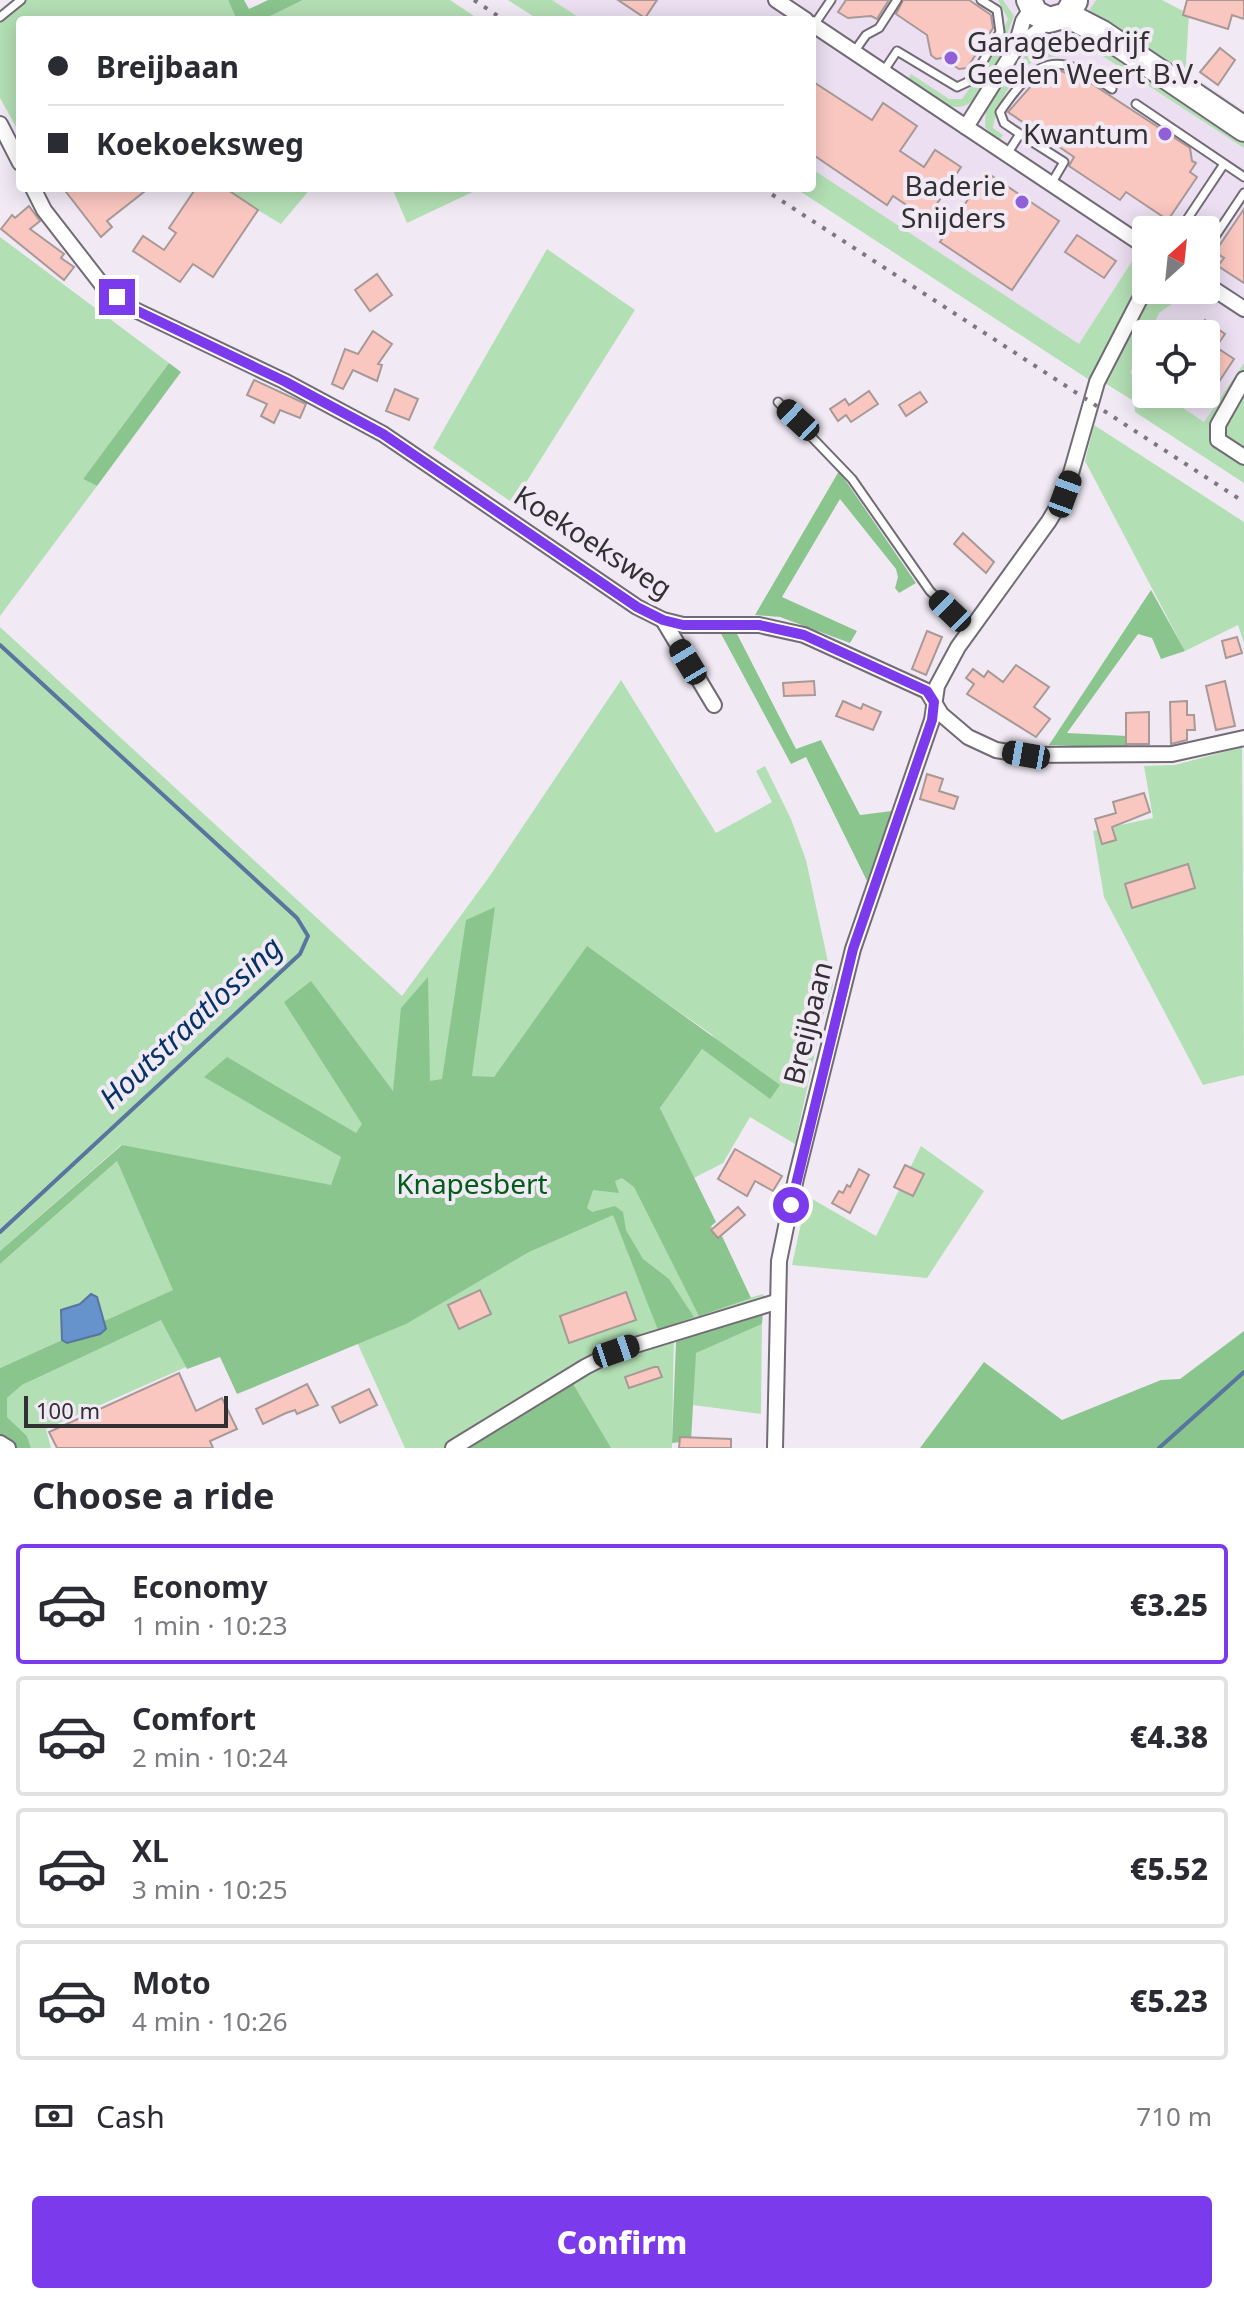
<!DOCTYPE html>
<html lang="en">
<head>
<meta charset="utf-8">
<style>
	body { margin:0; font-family:"Noto Sans",sans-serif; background:#f7f7f7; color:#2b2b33; height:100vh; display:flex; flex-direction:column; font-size:30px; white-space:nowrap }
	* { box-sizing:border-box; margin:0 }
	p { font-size:26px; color:#7c7c81 }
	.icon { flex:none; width:44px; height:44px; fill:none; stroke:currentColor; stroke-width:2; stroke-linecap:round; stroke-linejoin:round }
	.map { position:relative; height:1448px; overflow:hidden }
	.drawer { display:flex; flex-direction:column; background:#fff; flex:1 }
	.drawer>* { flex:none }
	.hud { position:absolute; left:16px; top:16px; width:800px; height:176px; border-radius:8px; box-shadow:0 4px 20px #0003; display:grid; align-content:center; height:176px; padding:0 32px; background:#fff }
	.needle { width:52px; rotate:27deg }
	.fabs { position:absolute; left:1132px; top:216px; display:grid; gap:16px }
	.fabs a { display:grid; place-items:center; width:88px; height:88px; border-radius:8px; background:#fff; box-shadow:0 4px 20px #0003; font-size:40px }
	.scale { position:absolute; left:24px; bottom:20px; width:204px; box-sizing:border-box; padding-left:8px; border:4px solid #333034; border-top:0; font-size:22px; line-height:28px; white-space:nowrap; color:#333034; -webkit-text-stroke:6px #f1eaf5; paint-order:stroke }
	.end { position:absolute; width:36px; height:36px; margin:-18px; border:10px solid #7c3aed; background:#fff; box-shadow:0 0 0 4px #fff }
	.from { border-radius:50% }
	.car { position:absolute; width:24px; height:48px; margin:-24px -12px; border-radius:10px; box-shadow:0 0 6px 2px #0007; background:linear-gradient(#222 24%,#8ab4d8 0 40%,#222 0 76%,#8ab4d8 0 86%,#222 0) }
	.hud b { display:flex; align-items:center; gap:28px; height:76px; font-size:30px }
	.hud b+b { border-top:2px solid #e1e1e2 }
	.hud i { width:20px; height:20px; background:#2b2b33 }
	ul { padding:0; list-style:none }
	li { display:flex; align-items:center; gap:24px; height:120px; margin:0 16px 12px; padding:0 16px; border:4px solid #e1e1e2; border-radius:8px }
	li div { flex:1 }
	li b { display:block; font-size:30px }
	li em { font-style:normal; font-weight:800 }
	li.active { border-color:#7c3aed }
	li>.icon { width:72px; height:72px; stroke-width:1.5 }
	h2 { padding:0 32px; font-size:36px; line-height:96px }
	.pay { display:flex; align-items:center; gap:20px; height:88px; padding:0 32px; font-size:30px }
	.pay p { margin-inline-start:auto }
	.button { display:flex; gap:16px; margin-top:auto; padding:16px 32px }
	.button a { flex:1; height:92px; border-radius:8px; background:#7c3aed; color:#fff; font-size:32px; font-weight:800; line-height:92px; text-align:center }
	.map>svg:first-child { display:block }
</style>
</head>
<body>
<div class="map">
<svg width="1244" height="1448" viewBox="0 0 1244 1448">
	<rect width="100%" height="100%" fill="#f1eaf5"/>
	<!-- built -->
	<path fill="#ebdff1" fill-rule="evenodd" d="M545,0h550l6,13 143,97v355l-432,-287v-158h-237zM1146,230h60v60h-60zM1146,334h60v60h-60z"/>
	<!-- green -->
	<g fill="#b3dfb4">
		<path d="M24,0h204l9,20h-217v114l-20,-36v-78z"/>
		<path d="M303,0h147l30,20h-218z"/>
		<path d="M508,0h44l31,20h-44z"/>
		<path d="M998,0h5l11,16c-9,21 -26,93 -58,91 -16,-1 -34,-19 -48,-28l3,-5 38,25h13l30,-42 16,-38z"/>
		<path d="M1096,0h66l27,14 -3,48 6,5 -7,10 -81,-53 -15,-13z"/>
		<path d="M1078,29l166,108v11l-172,-112z"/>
		<path d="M1040,35l8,5 19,1 -9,15c-8,1 -19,2 -26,6 -18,10 -37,47 -39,66l10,7 -4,6 -14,-14 1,-18z"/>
		<path d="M812,169l267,175 59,-92 8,9v13l-55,107 -296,-193h17z"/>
		<path d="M221,188h90l-30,36z"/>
		<path d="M392,188h89l-74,35z"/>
		<path d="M0,237l169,126 -86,116 14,7 -97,130z"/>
		<path d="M547,249l88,61 -122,193 -80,-55z"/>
		<path d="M1151,290h40l-32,23 -10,21h-3l-16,39 16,11v10h16l42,28 40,-59v7l-30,46 -3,10 33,37v20l-109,-71 -1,-11 -31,-19z"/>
		<path d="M1244,394v58c-31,-22 -19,-32 0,-58z"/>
		<path d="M1094,425l150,97v121l-6,-18 -53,26 -100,-190z"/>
		<path d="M0,627l402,369 87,-119 132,-197 95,153 56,-31 -16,-31 9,-5 26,53 15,41 27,125 -11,35 -27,124 -45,-27 -27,46 -29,15 -34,-70 42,-59 68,49 -59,-64 -125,-87 66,164 97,187 14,-4 2,4 -91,31 -2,119h-267l-49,-108 -231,-194 -4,-1 -121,106z"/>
		<path d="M1242,747l2,328 -41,10 -99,-188 -11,-66 60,-13 -9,-52 31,-1z"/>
		<path d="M921,1146l63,45 -57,87 -135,-13 15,-69 69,40z"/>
		<path d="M117,1161l57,129 -70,31 -7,-24 -36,13 1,30 -62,28v-104z"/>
		<path d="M162,1319l24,48 -140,62 5,19h-20l-4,-12 -20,-19v-19l15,-13z"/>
		<path d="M762,1324l-1,90 -68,-9 2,-52z"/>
	</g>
	<!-- forest -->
	<g fill="#8bc58e">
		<path d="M228,0h16l5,9 19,-9h35l-41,20h-25z"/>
		<path d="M169,363l12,9 -84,114 -14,-7z"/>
		<path d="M839,471l77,112 -17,10 -4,-5 3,-11 -2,-8 -56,-70 -58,98 75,34 -7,12 -70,-26 -25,-2z"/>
		<path d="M1151,590l34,61 -24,8 -9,-21 -14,-4 -71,99 61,3 -1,12 -78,-3z"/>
		<path d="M719,630h16l61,119 25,-9 39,75 32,-4 -25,70 -61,-124 -15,7z"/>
		<path d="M495,907l-23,169 22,1 93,-131 193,139 -10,14 -68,-50 -42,59 56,114 -6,5 8,10 4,-1 29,62 -52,18 -65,-129 -12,-9 -7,3 4,12 -26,-3 -6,18 5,4 23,-6 8,6 3,18 17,29 26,20 25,38 -36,13 -45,-115 -84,37 -123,72 -169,70 -17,-37 -33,12 -26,-49 -139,65 -15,13v19l20,19 4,12h-15l-16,-11v-69l62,-28 5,3 39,-14 -2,-8 69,-31 -56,-129 -117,103v-13l122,-106 209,40 10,-28 -137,-80 23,-20 129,76 6,-9 -78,-122 27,-21 82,110 8,-83 27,-31 2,104 12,-2 24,-159z"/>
		<path d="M763,1310l-1,14 -66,29 -5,88 -19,2 4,-101z"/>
		<path d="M1244,1331v117h-324l64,-86 78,58 99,-40 19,-1z"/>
		<path d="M573,1384l38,64h-141z"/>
	</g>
	<!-- water -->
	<path fill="#6793cd" stroke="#57759f" stroke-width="2" d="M91,1294l6,3 9,32 -6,5 -33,9 -5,-3 -1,-30 19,-6z"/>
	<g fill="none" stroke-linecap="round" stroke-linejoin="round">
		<!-- stream -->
		<g stroke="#57759f" stroke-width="4">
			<path d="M0,645l297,273 11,18 -8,18 -300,278"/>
			<path d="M1159,1448l85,-76"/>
		</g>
	</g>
	<!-- building -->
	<g fill="#fac7c0" stroke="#a79997" stroke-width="2">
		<path d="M618,0h39l-12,18z"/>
		<path d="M846,0h43l-12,19 -6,-3 -23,2 -10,-6z"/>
		<path d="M903,0h66l22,15 2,13 -26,40 -8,1 -17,-11 -6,1 -5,-4 -4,-20 -31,-21z"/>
		<path d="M1187,0h57v19l-12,-4 -4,14 -45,-14z"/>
		<path d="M1220,48l15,12 -17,25 -18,-13z"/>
		<path d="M1061,71l28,11 101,66 2,13 4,2 -6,9 7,5 -29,43 -42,-28 -6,8 -51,-34 5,-9 -66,-45 32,-36z"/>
		<path d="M812,81l60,39 11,-17 34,23 -17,25 24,16 11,-17 26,17 -34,52 -34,-23 -6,9 -75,-51z"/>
		<path d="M986,172l73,49 -47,69 -72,-48z"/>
		<path d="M63,188h86l-42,33 5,6 -11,10z"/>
		<path d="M196,188h29l33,22 -45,67 -20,-13 -13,18 -47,-31 10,-15 21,14 12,-17 -7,-5z"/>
		<path d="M29,206l11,15 -10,8 34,25 -3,4 13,9 -10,13 -63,-51 11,-14 3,3z"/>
		<path d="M1244,209v74l-26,-17 6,-8 -9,-6z"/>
		<path d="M1077,235l39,26 -12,17 -39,-26z"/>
		<path d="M377,274l15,21 -22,16 -15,-21z"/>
		<path d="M1205,320l20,14 -9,13 18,12 -31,47 -19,-12h22v-60h-37l9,-12 18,12z"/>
		<path d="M373,331l19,13 -14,20 4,1 -5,16 -24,-11 -10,19 -11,-5 13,-35 13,5z"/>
		<path d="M254,380l52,24 -6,14 -20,-8 -6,13 -13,-7 6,-12 -20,-9z"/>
		<path d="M395,389l23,10 -9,21 -23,-9z"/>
		<path d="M869,391l9,13 -27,18 -5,-7 -8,6 -8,-12 15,-10 4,6z"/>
		<path d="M920,392l7,10 -21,14 -7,-11z"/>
		<path d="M963,533l31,29 -8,11 -32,-29z"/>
		<path d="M927,631l15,6 -16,38 -14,-6z"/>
		<path d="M1237,637l5,16 -16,5 -4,-17z"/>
		<path d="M1016,665l33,22 -15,20 16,12 -14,18 -69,-43 7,-10 -8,-6 7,-9 11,8 4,-6 15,11z"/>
		<path d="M814,681l1,14 -31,1 -1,-13z"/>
		<path d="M1225,681l10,45 -19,4 -10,-44z"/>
		<path d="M843,701l18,8 2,-5 18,8 -8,18 -37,-14z"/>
		<path d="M1187,701v14h7l1,15h-8v10l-16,4 -1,-42z"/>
		<path d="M1149,712v32h-23v-31z"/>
		<path d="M927,774l16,5 -4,12 19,6 -4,12 -34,-10z"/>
		<path d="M1144,793l6,19 -38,15 4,13 -14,4 -7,-25 21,-6 -3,-11z"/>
		<path d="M1188,864l7,24 -63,20 -7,-24z"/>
		<path d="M735,1149l47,27 -9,15 -18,-10 -8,15 -29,-17z"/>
		<path d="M905,1165l19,9 -11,22 -19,-9z"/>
		<path d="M859,1169l10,6 -19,38 -18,-10 7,-12 4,2 4,-8 3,2z"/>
		<path d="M738,1207l7,8 -27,23 -7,-8z"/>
		<path d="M480,1290l11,24 -32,15 -11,-24z"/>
		<path d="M626,1292l10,28 -67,23 -9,-27z"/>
		<path d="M654,1367h4l4,10 -33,11 -4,-11z"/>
		<path d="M179,1373l17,38 26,-13 15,31 -27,12 3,7h-156l-8,-16z"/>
		<path d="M307,1384l11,21 -21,9 -2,-4 -9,3 -23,11 -7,-15z"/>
		<path d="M369,1389l8,16 -37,18 -8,-16z"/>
		<path d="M680,1437l51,2v9h-52z"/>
	</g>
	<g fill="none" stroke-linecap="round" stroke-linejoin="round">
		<defs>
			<g id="lane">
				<path d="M0,17l21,-17"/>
				<path d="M814,25l17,-25"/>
				<path d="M854,52l12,-17 13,-7 18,-28"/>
				<path d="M883,72l14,-21 60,36 15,-7 28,-48 -3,-22 -16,-10"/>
				<path d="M1136,104l108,73"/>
				<path d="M1020,134l-16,-11 -4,-11c37,-54 55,-63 112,-23"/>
				<path d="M1007,154l13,-20 44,28 -13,22"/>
				<path d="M1180,230l44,-66"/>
				<path d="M1206,250l38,-57"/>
				<path d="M778,402l74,77 78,112 40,39"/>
			</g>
			<g id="street">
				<path d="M776,0l30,20"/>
				<path d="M1032,8l-9,13 -8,28 -49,78 180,120"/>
				<path d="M812,24l154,103"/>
				<path d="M1015,49l23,-18 7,-12"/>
				<path d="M0,124l20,39"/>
				<path d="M33,188l11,22 59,76 28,22 153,73 99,53 254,173 26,13 20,5h76l45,10 123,56 14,23 27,23 28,13 30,5 146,-1 72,-16"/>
				<path d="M1206,284l38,25"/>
				<path d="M1244,379l-26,46v15l26,17"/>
				<path d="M663,620l51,85"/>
				<path d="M0,1443l8,5"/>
				<path d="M453,1448l132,-81 31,-16 160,-49"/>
				<path d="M775,1448l4,-187 17,-83 57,-229 79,-229 5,-34 21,-39 91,-126 16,-27 32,-112 49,-95"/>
			</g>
			<g id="primary">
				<path d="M1029,0l6,13 14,7 18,-5 8,-14"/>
				<path d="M1067,15l35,18 142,96"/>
			</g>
		</defs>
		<!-- lane casing -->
		<use href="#lane" stroke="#726b75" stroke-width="11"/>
		<!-- street casing -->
		<use href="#street" stroke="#726b75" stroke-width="18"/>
		<!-- primary casing -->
		<use href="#primary" stroke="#726b75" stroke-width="28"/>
		<!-- lane -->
		<use href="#lane" stroke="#fff" stroke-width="7"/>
		<!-- street -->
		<use href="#street" stroke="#fff" stroke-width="14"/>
		<!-- primary -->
		<use href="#primary" stroke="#fff" stroke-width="24"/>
		<!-- rail -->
		<g stroke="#7d787f" stroke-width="4" stroke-dasharray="4 8" stroke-linecap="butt">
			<path d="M474,0l30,20"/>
			<path d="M762,188l482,314"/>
		</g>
	</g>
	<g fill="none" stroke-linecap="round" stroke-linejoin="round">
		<!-- route -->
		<path stroke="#7c3aed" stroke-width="10" d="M117,297l14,11 153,73 99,53 254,173 26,13 20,5h76l45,10 123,56 7,11 -2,18 -79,229 -62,256"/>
	</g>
	<!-- markers -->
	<g fill="#9160d9" stroke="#f1eaf5" stroke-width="3">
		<circle cx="951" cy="58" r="8"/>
		<circle cx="1165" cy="134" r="8"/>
		<circle cx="1022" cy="202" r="8"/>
	</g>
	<g text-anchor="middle" stroke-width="8" stroke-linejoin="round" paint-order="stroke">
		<!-- poi labels -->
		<g font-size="28" fill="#333034" stroke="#f1eaf5" text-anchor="end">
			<text x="967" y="52" text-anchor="start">Garagebedrijf<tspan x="967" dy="32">Geelen Weert B.V.</tspan></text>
			<text x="1149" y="144">Kwantum</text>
			<text x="1006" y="196">Baderie<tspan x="1006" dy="32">Snijders</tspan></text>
		</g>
		<!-- street labels -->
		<g font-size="28" fill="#333034" stroke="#f1eaf5">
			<text transform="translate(593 542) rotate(33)" y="10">Koekoeksweg</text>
			<text transform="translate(808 1023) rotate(-76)" y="10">Breijbaan</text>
		</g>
		<!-- park labels -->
		<g font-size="28" fill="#005d18" stroke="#f1eaf5">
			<text x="472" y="1194">Knapesbert</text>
		</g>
		<!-- water labels -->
		<g font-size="30" font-style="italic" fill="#053367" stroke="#f1eaf5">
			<text transform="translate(191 1023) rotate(-43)" y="10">Houtstraatlossing</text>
		</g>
	</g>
</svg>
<div class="fabs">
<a><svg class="needle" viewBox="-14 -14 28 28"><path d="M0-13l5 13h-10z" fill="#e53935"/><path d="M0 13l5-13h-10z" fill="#7c7c81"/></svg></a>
<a><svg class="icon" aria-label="locate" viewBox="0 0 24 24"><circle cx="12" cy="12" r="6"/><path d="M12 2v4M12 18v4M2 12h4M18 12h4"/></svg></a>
</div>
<div class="scale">100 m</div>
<i class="end from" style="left:791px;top:1205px"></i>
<i class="end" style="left:117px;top:297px"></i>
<i class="car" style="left:798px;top:420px;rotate:313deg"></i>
<i class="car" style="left:1065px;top:494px;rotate:20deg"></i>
<i class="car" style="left:950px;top:611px;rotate:314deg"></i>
<i class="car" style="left:688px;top:662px;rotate:329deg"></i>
<i class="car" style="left:1026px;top:755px;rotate:280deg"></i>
<i class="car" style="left:616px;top:1351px;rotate:71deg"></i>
<div class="hud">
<b><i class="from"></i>Breijbaan</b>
<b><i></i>Koekoeksweg</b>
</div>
</div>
<section class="drawer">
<h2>Choose a ride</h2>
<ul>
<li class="active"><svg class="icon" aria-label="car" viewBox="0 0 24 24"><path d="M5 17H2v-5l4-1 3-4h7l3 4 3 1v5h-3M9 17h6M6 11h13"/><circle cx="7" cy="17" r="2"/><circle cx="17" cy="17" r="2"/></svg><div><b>Economy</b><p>1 min · 10:23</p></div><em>€3.25</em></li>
<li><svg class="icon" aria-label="car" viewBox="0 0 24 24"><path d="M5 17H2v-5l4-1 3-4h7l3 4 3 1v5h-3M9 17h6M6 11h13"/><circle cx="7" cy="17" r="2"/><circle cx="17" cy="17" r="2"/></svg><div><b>Comfort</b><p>2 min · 10:24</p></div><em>€4.38</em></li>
<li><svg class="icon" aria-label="car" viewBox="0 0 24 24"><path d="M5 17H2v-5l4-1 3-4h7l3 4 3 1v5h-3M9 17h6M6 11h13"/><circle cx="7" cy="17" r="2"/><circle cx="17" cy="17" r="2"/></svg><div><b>XL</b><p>3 min · 10:25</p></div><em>€5.52</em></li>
<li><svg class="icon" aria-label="car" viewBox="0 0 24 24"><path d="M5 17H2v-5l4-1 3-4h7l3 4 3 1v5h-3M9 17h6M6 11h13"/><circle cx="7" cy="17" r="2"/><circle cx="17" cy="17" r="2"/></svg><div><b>Moto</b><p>4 min · 10:26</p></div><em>€5.23</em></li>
</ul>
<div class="pay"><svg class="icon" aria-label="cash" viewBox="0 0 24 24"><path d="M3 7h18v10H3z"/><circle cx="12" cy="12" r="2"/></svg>Cash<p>710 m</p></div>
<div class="button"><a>Confirm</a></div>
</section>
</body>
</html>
